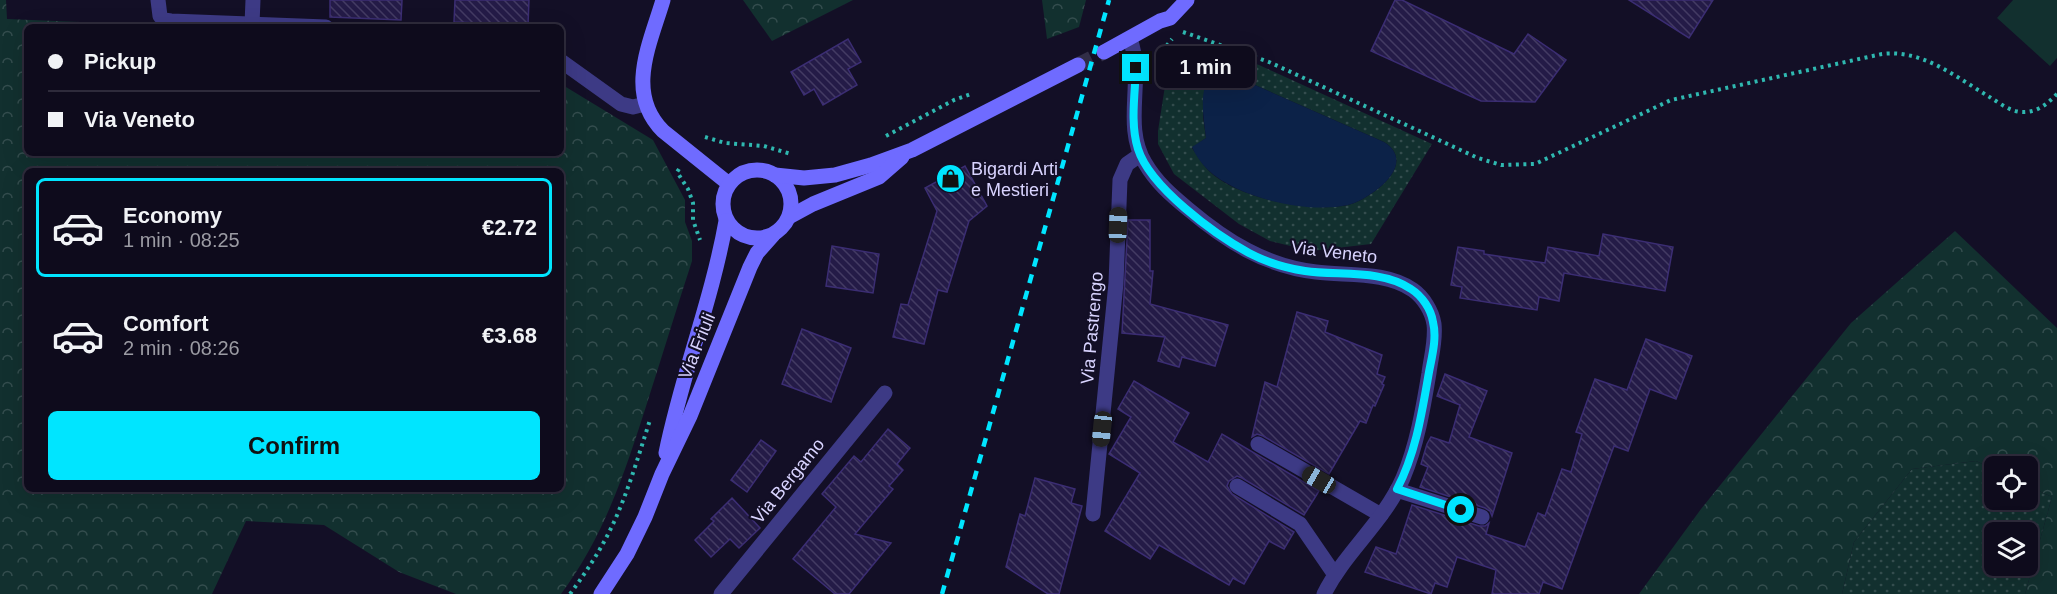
<!DOCTYPE html>
<html lang="en">
<head>
<meta charset="utf-8">
<style>
	body { margin:0; font-family:Helvetica,sans-serif; background:#171425; color:#f1f3f6; height:100vh; display:flex; flex-direction:column; font-size:22px; white-space:nowrap }
	* { box-sizing:border-box; margin:0 }
	p { font-size:20px; color:#9b9ba3 }
	.icon { flex:none; width:33px; height:33px; fill:none; stroke:currentColor; stroke-width:2; stroke-linecap:round; stroke-linejoin:round }
	.map { position:relative; flex:1; overflow:hidden }
	.panel { position:absolute; left:24px; top:168px; width:540px; height:324px; display:flex; flex-direction:column; background:#0e0b1c; border-radius:9px; box-shadow:0 6px 24px #0002,0 0 0 2px #2e2b3b }
	.panel>* { flex:none }
	.guide { position:absolute; left:24px; top:24px; width:540px; height:132px; border-radius:9px; box-shadow:0 6px 24px #0002,0 0 0 2px #2e2b3b; display:grid; align-content:center; height:132px; padding:0 24px; background:#0e0b1c }
	.fabs { position:absolute; left:1984px; top:456px; display:grid; gap:12px }
	.fabs a { display:grid; place-items:center; width:54px; height:54px; border-radius:9px; background:#0e0b1c; box-shadow:0 6px 24px #0002,0 0 0 2px #2e2b3b; font-size:30px }
	.end { position:absolute; width:27px; height:27px; margin:-14px; border:8px solid #00e5ff; background:#111; box-shadow:0 0 0 3px #111 }
	.from { border-radius:50% }
	.bubble { position:absolute; height:42px; border-radius:9px; background:#0e0b1c; box-shadow:0 6px 24px #0002,0 0 0 2px #2e2b3b; font-size:20px; font-weight:600; line-height:42px; text-align:center }
	.car { position:absolute; width:18px; height:36px; margin:-18px -9px; border-radius:8px; box-shadow:0 0 4px 2px #0007; background:linear-gradient(#222 24%,#8ab4d8 0 40%,#222 0 76%,#8ab4d8 0 86%,#222 0) }
	.guide b { display:flex; align-items:center; gap:21px; height:57px; font-size:22px }
	.guide b+b { border-top:2px solid #2e2b3b }
	.guide i { width:15px; height:15px; background:#f1f3f6 }
	ul { padding:10px 0 0; list-style:none }
	li { display:flex; align-items:center; gap:18px; height:99px; margin:0 12px 9px; padding:0 12px; border:3px solid transparent; border-radius:9px }
	li div { flex:1 }
	li b { display:block; font-size:22px }
	li em { font-style:normal; font-weight:600 }
	li.on { border-color:#00e5ff }
	li>.icon { width:54px; height:54px; stroke-width:1.5 }
	.primary-button { display:flex; gap:12px; margin-top:auto; padding:12px 24px }
	.primary-button a { flex:1; height:69px; border-radius:9px; background:#00e5ff; color:#111; font-size:24px; font-weight:600; line-height:69px; text-align:center }
	.map>svg:first-child { display:block }
</style>
</head>
<body>
<div class="map">
<svg width="2057" height="594" viewBox="0 0 2057 594">
	<defs>
		<pattern id="grass-dots" width="8" height="8" patternUnits="userSpaceOnUse" patternTransform="scale(1.5)"><rect width="8" height="8" fill="#12302f"/><path d="M2 2h.1M6 6h.1" fill="none" stroke="#344d4e" stroke-width="1.8" stroke-linecap="round"/></pattern>
		<pattern id="forest-crowns" width="20" height="18" patternUnits="userSpaceOnUse" patternTransform="scale(1.5)"><rect width="20" height="18" fill="#12302f"/><path d="M2 6a3 3 0 1 1 6 0M12 15a3 3 0 1 1 6 0" fill="none" stroke="#344d4e"/></pattern>
		<pattern id="building-back-hatch" width="6" height="6" patternUnits="userSpaceOnUse" patternTransform="scale(1.5)"><rect width="6" height="6" fill="#241b47"/><path d="M-1 5l2 2M0 0l6 6M5-1l2 2" fill="none" stroke="#433b63"/></pattern>
	</defs>
	<rect width="100%" height="100%" fill="#130f26"/>
	<!-- grass -->
	<g fill="url(#grass-dots)" fill-rule="evenodd">
		<path d="M1208,47l51,18 173,79 -61,100 -60,7 -41,-10 -31,-17 -65,-50 -16,-30v-13l9,-58 11,-25 24,7zM1221,70l163,72c35,22 -13,57 -36,63 -37,8 -113,-7 -140,-35 -6,-6 -11,-15 -16,-22l14,-10 -3,-21 2,-30z"/>
		<path d="M1976,461l19,9v30h33v-14l24,11 -27,97h-183l12,-52 58,-73zM1995,532h33v34h-33z"/>
	</g>
	<!-- forest -->
	<g fill="url(#forest-crowns)" fill-rule="evenodd">
		<path d="M0,0h6l1,19 121,5v3h-101v126h534v-69l92,56 32,60v22l7,19v20c-15,46 -29,92 -44,139 -22,69 -43,135 -87,194h-105l-57,-22 -75,-47 -78,-4 -34,73h-212zM27,171h534v318h-534z"/>
		<path d="M743,0h110l-81,41z"/>
		<path d="M1042,0h44l-7,27 -32,12z"/>
		<path d="M1955,231l102,97v266h-32l27,-97 -24,-11v-20h-33v4l-19,-9 -64,8 -58,73 -12,52h-203l62,-85 150,-186z"/>
	</g>
	<!-- garden -->
	<path fill="#12302f" d="M2013,0h44v58l-7,8 -53,-48z"/>
	<!-- water -->
	<path fill="#0c2248" d="M1221,70l163,72c35,22 -13,57 -36,63 -41,9 -110,-7 -140,-35 -7,-7 -12,-14 -16,-23l14,-9c-2,-19 -11,-61 15,-68z"/>
	<!-- building -->
	<g fill="url(#building-back-hatch)" stroke="#3b2d73" stroke-width="1.5">
		<path d="M330,0h72l-1,20 -71,-3z"/>
		<path d="M455,0h74l-1,25 -74,-3z"/>
		<path d="M1395,0h7l112,54 14,-20 38,26 -31,42 -54,-1 -110,-50z"/>
		<path d="M1629,0h84l-24,38z"/>
		<path d="M848,39l13,23 -13,7 9,16 -34,20 -9,-16 -10,6 -13,-23z"/>
		<path d="M965,166l22,40 -18,15 -22,71 -9,-2 -14,54 -31,-7 8,-33 7,1 29,-94 -12,-23z"/>
		<path d="M1128,220h22v51h3l-3,33 78,21 -13,41 -33,-9 -3,10 -21,-6 7,-24 -43,-4z"/>
		<path d="M1603,234l70,13 -8,44 -101,-18 -5,28 -20,-4 -2,13 -77,-12 2,-11 -11,-2 7,-38 26,4v3l61,9 3,-16 51,9z"/>
		<path d="M832,246l47,8 -6,39 -47,-7z"/>
		<path d="M1297,312l31,9 -3,11 57,23 -5,19 8,3 -3,7 2,1 -9,21 -2,-1 -7,18 -6,-2 -31,53 -66,-38 -6,-2 -5,3 13,-55 12,5z"/>
		<path d="M802,329l49,19 -20,54 -49,-18z"/>
		<path d="M1646,339l46,17 -16,43 -26,-10 -22,62 -14,-5 -52,143 -19,-7 -4,12h-47l4,-24 -39,-13 -10,30 -12,-4 -4,11 -66,-22 11,-25 20,7 16,-49 67,21h6l4,-3 -3,11 39,13 13,-34 7,3 17,-47 9,3 11,-38 -6,-2 19,-53 32,11z"/>
		<path d="M1445,374l42,17 -18,46 43,16 -20,63 -2,-5 -5,-3 -65,-21 8,-20 -7,-3 6,-20 4,-7 18,6 11,-38 -23,-9z"/>
		<path d="M1134,381l55,32 -16,29 35,20 14,-28 97,57 -15,24 -62,-37 -5,-2 -8,5 -2,5 5,8 62,38 -10,17 -15,-8 -25,43 -11,-6 -4,7 -70,-40 -9,14 -45,-28 35,-58 -31,-19 22,-37 -13,-8z"/>
		<path d="M888,429l22,19 -13,16 6,6 -14,16 4,3 -38,45 36,9 -42,51h-14l-42,-35 43,-52 -14,-13 32,-38 7,6z"/>
		<path d="M761,440l15,11 -29,41 -16,-12z"/>
		<path d="M1035,478l40,11 -4,14 11,3 -23,88h-11l-42,-27 14,-53 5,2z"/>
		<path d="M732,498l28,30 -21,20 -9,-9 -19,18 -16,-17 19,-19 -3,-2z"/>
	</g>
	<g fill="none" stroke-linecap="round" stroke-linejoin="round">
		<!-- secondary-tunnel -->
		<path stroke="#312d47" stroke-width="15" stroke-dasharray="15 8" stroke-linecap="butt" d="M1078,65l26,-13"/>
		<!-- path -->
		<g stroke="#2fb8b0" stroke-width="4" stroke-dasharray="3 4.5" stroke-linecap="butt">
			<path d="M1183,32l86,30 209,96 23,7 34,-1 136,-64 211,-46c40,-5 74,23 106,42 10,6 21,15 33,16 16,1 26,-8 36,-18"/>
			<path d="M1157,66l7,-17 8,-10"/>
			<path d="M886,136l68,-36 17,-6"/>
			<path d="M705,137l20,6 39,3 27,8"/>
			<path d="M679,169l-2,3 11,17 5,14v17l7,20"/>
			<path d="M570,594c17,-23 32,-46 44,-72 15,-33 25,-68 36,-102"/>
		</g>
		<!-- lane -->
		<g stroke="#3d3a85" stroke-width="15">
			<path d="M1258,444l123,71"/>
			<path d="M1237,486l63,38 35,51"/>
			<path d="M1397,490l85,27"/>
		</g>
		<!-- street -->
		<g stroke="#3d3a85" stroke-width="15">
			<path d="M158,0l2,16 4,4 7,1 155,6"/>
			<path d="M252,24l1,-24"/>
			<path d="M1130,39c15,40 -8,86 15,124 11,19 26,32 43,46 38,32 77,57 128,63 30,4 70,-1 97,18 10,7 19,21 21,34 2,16 -3,33 -5,49 -6,36 -12,72 -26,105 -19,44 -58,74 -79,116"/>
			<path d="M561,61l60,43 12,3 12,-3"/>
			<path d="M1093,514l23,-231 4,-103 7,-16 13,-9"/>
			<path d="M721,594l164,-201"/>
		</g>
		<!-- secondary -->
		<g stroke="#6f6bff" stroke-width="15">
			<path d="M663,0c-13,44 -38,93 0,131l66,53"/>
			<path d="M1104,52l56,-31 10,-3 17,-18"/>
			<circle cx="757" cy="204" r="34"/>
			<path d="M775,175l29,3 31,-3 36,-10 41,-15 166,-85"/>
			<path d="M789,217l24,-13 66,-27 23,-20"/>
			<path d="M666,453c16,-79 46,-153 60,-232"/>
			<path d="M601,594l26,-40 18,-37 17,-43 28,-58 60,-149 7,-14 16,-18"/>
		</g>
		<!-- rail -->
		<path stroke="#00e5ff" stroke-width="4.5" stroke-dasharray="9 8" stroke-linecap="butt" d="M942,594l167,-594"/>
	</g>
	<g fill="none" stroke-linecap="round" stroke-linejoin="round">
		<!-- route -->
		<path stroke="#00e5ff" stroke-width="8" d="M1136,68c-1,26 -6,56 2,81 12,38 76,85 111,104 17,9 36,15 56,18 33,5 77,-2 106,18 11,7 20,20 22,33 4,16 -1,34 -4,50 -7,40 -13,81 -32,117l64,21"/>
	</g>
	<!-- icons -->
	<defs>
		<symbol id="shop-disc" viewBox="-11 -11 22 22"><circle r="9.5" fill="#00e5ff" stroke="#130f26"/><path d="M-5-2.5h2.3a2.7 3.5 0 0 1 5.4 0H5L5.5 6h-11ZM-1.5-2.5h3a1.5 2.3 0 0 0-3 0Z" fill="#111"/></symbol>
	</defs>
	<g fill-rule="evenodd">
		<use href="#shop-disc" x="934" y="162" width="33" height="33"/>
	</g>
	<g text-anchor="middle" stroke-width="4.5" stroke-linejoin="round" paint-order="stroke">
		<!-- poi labels -->
		<g font-size="18" fill="#d9d4ff" stroke="#130f26" text-anchor="start">
			<text x="971" y="175">Bigardi Arti<tspan x="971" dy="21">e Mestieri</tspan></text>
		</g>
		<!-- street labels -->
		<g font-size="18" fill="#d9d4ff" stroke="#130f26">
			<text transform="translate(1334 252) rotate(7)" y="6">Via Veneto</text>
			<text transform="translate(1092 328) rotate(-85)" y="6">Via Pastrengo</text>
			<text transform="translate(697 346) rotate(-68)" y="6">Via Friuli</text>
			<text transform="translate(788 481) rotate(-51)" y="6">Via Bergamo</text>
		</g>
	</g>
</svg>
<div class="fabs">
<a><svg class="icon" aria-label="locate" viewBox="0 0 24 24"><circle cx="12" cy="12" r="6"/><path d="M12 2v4M12 18v4M2 12h4M18 12h4"/></svg></a>
<a><svg class="icon" aria-label="layers" viewBox="0 0 24 24"><path d="M12 4l9 5-9 5-9-5zM3 14l9 5 9-5"/></svg></a>
</div>
<i class="end from" style="left:1461px;top:510px"></i>
<i class="end" style="left:1136px;top:68px"></i>
<div class="bubble" style="left:1156px;top:46px;width:99px">1 min</div>
<i class="car" style="left:1118px;top:225px;rotate:2deg"></i>
<i class="car" style="left:1102px;top:429px;rotate:186deg"></i>
<i class="car" style="left:1319px;top:480px;rotate:300deg"></i>
<div class="guide">
<b><i class="from"></i>Pickup</b>
<b><i></i>Via Veneto</b>
</div>
<section class="panel">
<ul>
<li class="on"><svg class="icon" aria-label="car" viewBox="0 0 24 24"><path d="M5 17H2v-5l4-1 3-4h7l3 4 3 1v5h-3M9 17h6M6 11h13"/><circle cx="7" cy="17" r="2"/><circle cx="17" cy="17" r="2"/></svg><div><b>Economy</b><p>1 min · 08:25</p></div><em>€2.72</em></li>
<li><svg class="icon" aria-label="car" viewBox="0 0 24 24"><path d="M5 17H2v-5l4-1 3-4h7l3 4 3 1v5h-3M9 17h6M6 11h13"/><circle cx="7" cy="17" r="2"/><circle cx="17" cy="17" r="2"/></svg><div><b>Comfort</b><p>2 min · 08:26</p></div><em>€3.68</em></li>
</ul>
<div class="primary-button"><a>Confirm</a></div>
</section>
</div>
</body>
</html>
